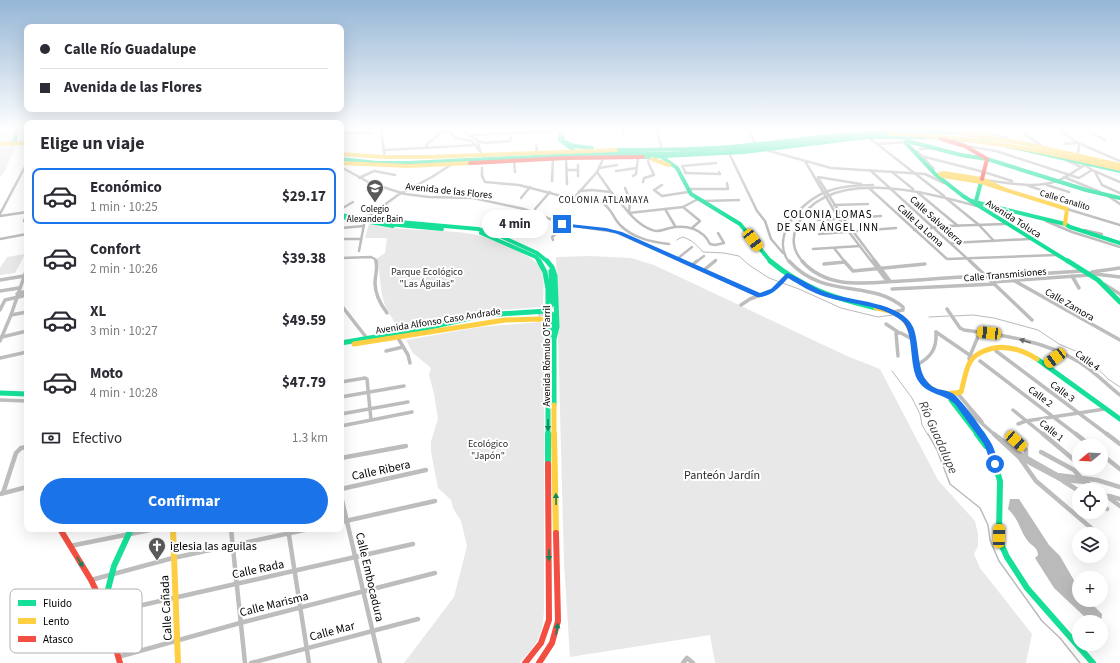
<!DOCTYPE html>
<html lang="es">
<head>
<meta charset="utf-8">
<style>
	body { margin:0; font-family:"Source Sans 3",sans-serif; background:#f7f7f7; color:#2b2b33; height:100vh; display:flex; flex-direction:column; font-size:15px; white-space:nowrap }
	* { box-sizing:border-box; margin:0 }
	p { font-size:13px; color:#7c7c81 }
	.icon { flex:none; width:22px; height:22px; fill:none; stroke:currentColor; stroke-width:2; stroke-linecap:round; stroke-linejoin:round }
	.map { position:relative; flex:1; overflow:hidden }
	.sheet { position:absolute; left:24px; top:120px; width:320px; height:412px; display:flex; flex-direction:column; background:#fff; border-radius:8px; box-shadow:0 4px 16px #0002 }
	.sheet>* { flex:none }
	.banner { position:absolute; left:24px; top:24px; width:320px; height:88px; border-radius:8px; box-shadow:0 4px 16px #0002; display:grid; align-content:center; height:88px; padding:0 16px; background:#fff }
	.needle { width:26px; rotate:252deg }
	.fabs { position:absolute; left:1072px; top:439px; display:grid; gap:8px }
	.fabs a { display:grid; place-items:center; width:36px; height:36px; border-radius:50%; background:#fff; box-shadow:0 4px 16px #0002; font-size:20px }
	.end { position:absolute; width:18px; height:18px; margin:-9px; border:5px solid #1a73e8; background:#fff; box-shadow:0 0 0 2px #fff }
	.from { border-radius:50% }
	.bubble { position:absolute; height:28px; border-radius:14px; background:#fff; box-shadow:0 4px 16px #0002; font-size:13px; font-weight:700; line-height:28px; text-align:center }
	.car { position:absolute; width:12px; height:24px; margin:-12px -6px; border-radius:5px; box-shadow:0 0 3px 1px #0007; background:linear-gradient(#f5c518 24%,#345 0 40%,#f5c518 0 76%,#345 0 86%,#f5c518 0) }
	.banner b { display:flex; align-items:center; gap:14px; height:38px; font-size:15px }
	.banner b+b { border-top:1px solid #e1e1e2 }
	.banner i { width:10px; height:10px; background:#2b2b33 }
	ul { padding:0; list-style:none }
	li { display:flex; align-items:center; gap:12px; height:56px; margin:0 8px 6px; padding:0 8px; border:2px solid transparent; border-radius:8px }
	li div { flex:1 }
	li b { display:block; font-size:15px }
	li em { font-style:normal; font-weight:700 }
	li.active { border-color:#1a73e8 }
	li>.icon { width:36px; height:36px; stroke-width:1.5 }
	h2 { padding:0 16px; font-size:18px; line-height:48px }
	.pay { display:flex; align-items:center; gap:10px; height:44px; padding:0 16px; font-size:15px }
	.pay p { margin-inline-start:auto }
	.action { display:flex; gap:8px; margin-top:auto; padding:8px 16px }
	.action a { flex:1; height:46px; border-radius:24px; background:#1a73e8; color:#fff; font-size:16px; font-weight:700; line-height:46px; text-align:center }
	.map>svg:first-child { display:block }
</style>
</head>
<body>
<div class="map">
<svg width="1120" height="663" viewBox="0 0 1120 663">
	<rect width="100%" height="100%" fill="#fff"/>
	<!-- green -->
	<g fill="#e8e8e8">
		<path d="M0,130h13l-2,13h-11z"/>
		<path d="M15,146l-10,25 -5,6v-30z"/>
		<path d="M369,224c30,7 57,5 88,8 24,2 48,11 68,23 7,4 16,9 17,17 3,9 1,23 1,33l-3,2 -64,5 -78,18c-4,-11 -12,-19 -15,-31 -3,-11 -3,-25 -5,-37l-2,-3 9,-6 2,-15h-22z"/>
		<path d="M25,254l-10,19 -15,2v-7l7,-11z"/>
		<path d="M589,256l42,2 23,7 193,91 33,13 58,111 37,41 3,13v12l-4,8 6,14 52,66 -6,29h-311l-5,-28 -140,22 -6,-93 -8,-307z"/>
		<path d="M541,322l3,1v287c-1,25 -7,35 -25,53h-115l50,-66 13,-51 -6,-25 -8,-13 -2,-8 -13,-12 -7,-36v-11l7,-22 -4,-25 -5,-19 2,-7 -18,-15 -7,-13 74,-13z"/>
	</g>
	<!-- water -->
	<path fill="#bababa" d="M1010,499h9l30,46 11,11 19,33v11h9l14,14 -1,9 -9,-1 -5,-3 -33,-31 -19,-30 3,-3c0,-8 -7,-9 -11,-15 -8,-11 -7,-19 -19,-31z"/>
	<g fill="none" stroke-linecap="round" stroke-linejoin="round">
		<!-- stream-far1 -->
		<g stroke="#bababa" stroke-width="1">
			<path d="M677,240l5,-3c9,2 15,8 21,15l21,1 15,3 10,9 20,13 30,11 42,19 37,9 15,-2"/>
			<path d="M954,316l19,-1 21,3 44,12 21,14 26,11 23,24 12,8"/>
			<path d="M929,317l20,-1"/>
			<path d="M892,371l20,27 8,16 2,11 6,10"/>
		</g>
		<!-- stream -->
		<path stroke="#bababa" stroke-width="1.5" d="M928,434l9,16 13,34 30,24 8,17 2,15 9,21 43,60 18,17 20,25"/>
		<!-- secondary-tunnel -->
		<path stroke="#d9d9d9" stroke-width="5" stroke-dasharray="5 2.5" stroke-linecap="butt" d="M538,315l9,-3 5,-8"/>
		<!-- street-far2 -->
		<g stroke="#bdbdbd" stroke-width="2.5">
			<path d="M381,130l4,28"/>
			<path d="M448,130l8,8 16,3 11,14"/>
			<path d="M460,130l17,10 3,10"/>
			<path d="M622,130l2,5"/>
			<path d="M645,130h8"/>
			<path d="M657,130l5,20"/>
			<path d="M967,130l41,8"/>
			<path d="M1022,130l5,6 14,9"/>
			<path d="M1059,130l19,13 42,18"/>
			<path d="M1087,130l18,10"/>
			<path d="M749,131l6,12"/>
			<path d="M341,133h31"/>
			<path d="M470,135l107,-5"/>
			<path d="M868,137l76,59"/>
			<path d="M478,141l7,2 25,-2 2,-11"/>
			<path d="M877,144l31,-2"/>
			<path d="M1064,144l13,-1"/>
			<path d="M536,145l1,7"/>
			<path d="M966,146l30,5 83,27 13,-8"/>
			<path d="M426,148v-3l16,-13 6,-2"/>
			<path d="M920,149l12,-1"/>
			<path d="M385,150l91,-5"/>
			<path d="M766,150l65,18 94,6 19,9"/>
			<path d="M917,151l17,18"/>
			<path d="M729,153l28,58 8,10 6,18 12,14"/>
			<path d="M1078,155l1,-12"/>
			<path d="M921,156l63,16 28,9"/>
			<path d="M566,158l1,26"/>
			<path d="M1066,160l15,7"/>
			<path d="M514,161l1,11"/>
			<path d="M805,161l34,58 33,43"/>
			<path d="M578,165v11"/>
			<path d="M1085,165l7,5 28,12"/>
			<path d="M341,167l29,16 35,11 24,3 44,1 51,11 42,16 50,7 67,30"/>
			<path d="M482,168v8l3,6 34,3 54,14 29,4c9,4 11,15 18,22 13,13 31,17 49,19"/>
			<path d="M599,168l18,-3"/>
			<path d="M567,170h11"/>
			<path d="M870,170l101,92"/>
			<path d="M616,171l21,-3"/>
			<path d="M597,172l14,20"/>
			<path d="M892,172l21,17"/>
			<path d="M1095,172l7,13 18,8"/>
			<path d="M685,173l35,1 -1,-2"/>
			<path d="M686,173l-4,-7 34,-3"/>
			<path d="M633,176l3,-2 2,-17"/>
			<path d="M818,177l43,7"/>
			<path d="M1064,177l36,15"/>
			<path d="M359,178l15,-7 21,4"/>
			<path d="M818,178l25,40 33,44"/>
			<path d="M985,180c24,3 49,9 72,1 11,-4 20,-12 30,-17"/>
			<path d="M552,181l1,-23"/>
			<path d="M643,182l1,-4 10,-3 -6,-13 1,-4"/>
			<path d="M662,185l-8,5 8,6 26,-4"/>
			<path d="M1047,185l22,7"/>
			<path d="M1029,186l33,11"/>
			<path d="M625,188l5,12 -1,13 54,-6 15,-8"/>
			<path d="M869,188l78,71 109,-4"/>
			<path d="M687,189h41l-1,-6"/>
			<path d="M579,191l13,-1 19,2c13,13 23,32 41,38 6,3 12,-1 18,-2 16,-4 33,1 40,16l5,1 9,-2 -6,-10"/>
			<path d="M917,192l41,34"/>
			<path d="M1108,196l12,8"/>
			<path d="M521,198l9,-11"/>
			<path d="M573,199l24,-27 7,-15"/>
			<path d="M947,199l32,26 15,16"/>
			<path d="M703,201l36,-1"/>
			<path d="M834,205l34,-1"/>
			<path d="M683,207l17,14 -8,7"/>
			<path d="M341,209l12,-7"/>
			<path d="M535,209l15,-17"/>
			<path d="M665,209l10,17"/>
			<path d="M1067,209l53,16"/>
			<path d="M0,214l27,-51"/>
			<path d="M536,214l4,13 -1,9"/>
			<path d="M0,216l27,-4"/>
			<path d="M818,220l63,-4"/>
			<path d="M24,221l3,-7"/>
			<path d="M1046,221l26,11 48,15"/>
			<path d="M341,228l23,-2"/>
			<path d="M914,230l32,-4 59,-2"/>
			<path d="M1084,230l18,4"/>
			<path d="M819,234l77,-6"/>
			<path d="M0,239l27,-5"/>
			<path d="M341,239h20"/>
			<path d="M553,240l-1,-3 4,-3 2,-11"/>
			<path d="M951,243l79,-4"/>
			<path d="M834,248l11,14"/>
			<path d="M813,249l47,-3"/>
			<path d="M359,251l6,-32 33,-24 34,-18 20,-13"/>
			<path d="M341,258l30,-1 4,2 1,3"/>
			<path d="M677,259l15,-12"/>
			<path d="M696,262l8,-6"/>
			<path d="M714,262l2,-2"/>
			<path d="M789,262c-20,-27 14,-62 39,-71 14,-5 30,-6 45,-6"/>
			<path d="M803,262c-10,-11 -12,-23 -6,-36 27,-62 132,-33 180,-20"/>
		</g>
		<!-- street-far1 -->
		<g stroke="#bdbdbd" stroke-width="3.5">
			<path d="M376,261c2,8 -1,14 -1,22 0,10 6,22 12,30"/>
			<path d="M681,261l78,35"/>
			<path d="M789,261c35,39 81,18 114,46v3l-10,2"/>
			<path d="M802,261c25,29 65,22 99,20 21,-1 41,-3 62,-4"/>
			<path d="M844,261l9,10 72,-7"/>
			<path d="M872,261l15,20"/>
			<path d="M875,261l15,20"/>
			<path d="M970,261l62,59"/>
			<path d="M824,264l21,-2"/>
			<path d="M692,265l5,-4"/>
			<path d="M704,270l11,-9"/>
			<path d="M1092,272l28,-4"/>
			<path d="M1087,273l33,4"/>
			<path d="M1072,276l7,12"/>
			<path d="M987,277l95,-6"/>
			<path d="M0,280l24,-4"/>
			<path d="M1013,280l107,60"/>
			<path d="M992,282l98,-7"/>
			<path d="M1104,284l16,10"/>
			<path d="M892,289l103,-5"/>
			<path d="M0,291l19,-3"/>
			<path d="M17,294l10,-3"/>
			<path d="M341,305l25,32"/>
			<path d="M741,305l9,-6 23,-9 14,-15"/>
			<path d="M947,309l13,19 4,2c39,5 81,11 115,32 15,9 27,22 41,33"/>
			<path d="M0,310l5,-10 22,-5"/>
			<path d="M11,315l16,-3"/>
			<path d="M886,324l12,8"/>
			<path d="M936,332l35,24"/>
			<path d="M2,337l25,-6"/>
			<path d="M398,338l10,17 2,8"/>
			<path d="M0,341l11,-26 16,-47"/>
			<path d="M386,351l17,-4"/>
			<path d="M996,351l112,84"/>
			<path d="M898,356l-2,-23h5l11,6"/>
			<path d="M0,358l27,-6"/>
			<path d="M980,361l97,74"/>
			<path d="M970,362l-1,-4 11,-26"/>
			<path d="M917,365c14,-8 20,-16 19,-33"/>
			<path d="M1046,365l16,-12"/>
			<path d="M341,382l24,-4 2,1 4,41"/>
			<path d="M958,394l24,28"/>
			<path d="M341,397l63,-11"/>
			<path d="M0,400l27,1"/>
			<path d="M961,405l34,30"/>
			<path d="M1013,410l31,25"/>
			<path d="M341,414l67,-12"/>
			<path d="M1018,424l8,-3 79,-12"/>
			<path d="M341,426l71,-14"/>
		</g>
		<!-- street -->
		<g stroke="#bdbdbd" stroke-width="4.5">
			<path d="M994,434l25,23 43,23 25,2"/>
			<path d="M1043,434l36,30"/>
			<path d="M1076,434l15,12"/>
			<path d="M1107,434l13,10"/>
			<path d="M1010,435l16,15v8"/>
			<path d="M998,437l22,17 37,21 40,5 23,7"/>
			<path d="M1041,452l33,18 7,8"/>
			<path d="M1101,454l19,15"/>
			<path d="M1019,457l17,24 61,52"/>
			<path d="M341,458l65,-12"/>
			<path d="M1063,481l16,10"/>
			<path d="M1086,482l12,8"/>
			<path d="M341,489l85,-19"/>
			<path d="M1101,492l19,14"/>
			<path d="M3,493l13,-40 5,-5 6,-1"/>
			<path d="M0,494l27,-7"/>
			<path d="M341,496l39,167"/>
			<path d="M1109,496l11,3"/>
			<path d="M1101,505l6,4"/>
			<path d="M341,522l94,-21"/>
			<path d="M231,529l14,134"/>
			<path d="M288,529l21,134"/>
			<path d="M70,546l85,-17"/>
			<path d="M91,580l82,-22 136,-29"/>
			<path d="M107,615l9,-4 297,-67"/>
			<path d="M118,657l122,-34 195,-50"/>
			<path d="M251,663l167,-44"/>
			<path d="M683,663l4,-5 6,5"/>
		</g>
		<!-- fast-far2 -->
		<g stroke="#16e098" stroke-width="4">
			<path d="M560,130v10l15,11"/>
			<path d="M562,135l1,6 12,5 17,2"/>
			<path d="M904,138l7,4 50,13 26,4 99,31 34,8"/>
			<path d="M906,143l29,31 28,22 106,66"/>
			<path d="M10,144l5,-3 1,-11"/>
			<path d="M1008,146l112,25"/>
			<path d="M616,150c37,0 75,0 112,-3 80,-7 149,-20 230,-14"/>
			<path d="M643,157l101,-5 124,-15h64l56,5"/>
			<path d="M662,157l15,11 14,26 49,30 31,38"/>
			<path d="M341,159l36,4h31l186,-9h71l61,-3 133,-16 32,-1"/>
			<path d="M971,201l94,23 5,3 50,16"/>
			<path d="M976,201l5,-19"/>
			<path d="M341,215l57,10 44,4"/>
			<path d="M341,217l52,9"/>
			<path d="M377,220l101,9 20,6 39,18 11,9"/>
			<path d="M481,233l55,24 4,5"/>
		</g>
		<!-- fast-far1 -->
		<g stroke="#16e098" stroke-width="5">
			<path d="M539,261l6,11 3,17v146"/>
			<path d="M547,261l5,6 3,9 2,51 -3,12v66"/>
			<path d="M770,261c34,28 64,37 106,47"/>
			<path d="M1068,261l30,19 22,22"/>
			<path d="M551,271l1,33"/>
			<path d="M341,343l81,-14 62,-14 63,-4 6,4v20"/>
			<path d="M1037,359l83,60"/>
			<path d="M0,393l27,1"/>
			<path d="M951,395l19,22 12,18"/>
			<path d="M951,400l27,35"/>
		</g>
		<!-- fast -->
		<g stroke="#16e098" stroke-width="6">
			<path d="M548,434v30"/>
			<path d="M977,434l9,12"/>
			<path d="M982,434l10,20 8,27 -1,52 3,13 5,11 20,31 66,75"/>
			<path d="M104,605l10,-39 17,-37"/>
		</g>
		<!-- slow-far2 -->
		<g stroke="#ffcf43" stroke-width="4">
			<path d="M958,133l64,10 98,22"/>
			<path d="M891,134c78,2 153,17 229,35"/>
			<path d="M0,144l27,-1"/>
			<path d="M341,154l43,3h42l190,-7"/>
			<path d="M652,159l17,6"/>
			<path d="M341,163l67,3 62,-3"/>
			<path d="M944,173l38,6 24,11 -25,-8 -38,-6 -3,-2z"/>
			<path d="M1006,190l61,19 -2,15"/>
		</g>
		<!-- slow-far1 -->
		<g stroke="#ffcf43" stroke-width="5">
			<path d="M876,308c10,2 21,4 28,12 18,20 4,57 30,70 9,5 18,4 27,2 3,-10 4,-21 9,-30 3,-5 9,-9 14,-11 19,-8 37,-2 53,8"/>
			<path d="M354,344l151,-24 35,-1 8,3"/>
			<path d="M554,405v30"/>
		</g>
		<!-- slow -->
		<g stroke="#ffcf43" stroke-width="6">
			<path d="M554,434l2,99"/>
			<path d="M173,529l5,134"/>
		</g>
		<!-- jam-far1 -->
		<g stroke="#f24e42" stroke-width="4">
			<path d="M941,139l24,7 22,13 -5,20"/>
			<path d="M470,163l96,-5 77,-1"/>
		</g>
		<!-- jam -->
		<g stroke="#f24e42" stroke-width="6">
			<path d="M60,529l31,51 12,25 17,58"/>
			<path d="M525,663l16,-20 8,-23 -1,-156"/>
			<path d="M539,663l13,-20 6,-22 -2,-88"/>
		</g>
	</g>
	<!-- one-way arrows -->
	<defs><path id="oneway-solid" d="M-6-.8H1V-3.2L6.5 0L1 3.2V.8H-6Z"/></defs>
	<use fill="#686868" href="#oneway-solid" transform="translate(1025 341) rotate(-163)"/>
	<g fill="#0d865b">
		<use href="#oneway-solid" transform="translate(548 425) rotate(90)"/>
		<use href="#oneway-solid" transform="translate(556 499) rotate(-91)"/>
		<use href="#oneway-solid" transform="translate(549 555) rotate(90)"/>
		<use href="#oneway-solid" transform="translate(80 562) rotate(58)"/>
		<use href="#oneway-solid" transform="translate(557 629) rotate(-80)"/>
	</g>
	<!-- sky -->
	<linearGradient id="sky" x2="0" y2="1"><stop stop-color="#95b6d6"/><stop offset="0.58" stop-color="#fff"/><stop offset="1" stop-color="#fff" stop-opacity="0"/></linearGradient>
	<rect width="1120" height="223" fill="url(#sky)"/>
	<!-- route -->
	<path fill="#1a73e8" d="M560,223l46,5 16,4 138,61 11,-4 16,-16c14,5 26,15 41,20 23,8 74,9 85,34 6,13 4,42 13,53 9,12 16,8 26,13 7,3 33,40 38,48 4,6 6,15 9,23l-2,2h-5l-8,-22 -29,-40c-10,-10 -27,-9 -36,-22 -11,-15 -4,-49 -17,-61 -19,-16 -53,-17 -76,-24 -14,-4 -26,-12 -38,-19 -8,9 -18,20 -31,19l-139,-63 -12,-3 -44,-5 -2,-1z"/>
	<!-- icons -->
	<defs>
		<symbol id="school-pin" viewBox="-11 -11 22 30"><path d="M0 17L-7.5 6A9.5 9.5 0 1 1 7.5 6Z" fill="#595959" stroke="#fff"/><path d="M0-5L7-2L0 1L-7-2ZM-4 1L0 2.5L4 1V4Q0 6-4 4Z" fill="#fff"/></symbol>
		<symbol id="church-pin" viewBox="-11 -11 22 30"><path d="M0 17L-7.5 6A9.5 9.5 0 1 1 7.5 6Z" fill="#595959" stroke="#fff"/><path d="M-1.2-6h2.4v3.5h3.3v2.4h-3.3V6h-2.4V-.1h-3.3v-2.4h3.3Z" fill="#fff"/></symbol>
	</defs>
	<g fill-rule="evenodd">
		<use href="#school-pin" x="365" y="178" width="20" height="27"/>
		<use href="#church-pin" x="147" y="536" width="20" height="27"/>
	</g>
	<g text-anchor="middle" stroke-width="4" stroke-linejoin="round" paint-order="stroke">
		<!-- far-neighbourhood labels -->
		<g font-size="9" letter-spacing="1" fill="#000" stroke="#fff">
			<text x="604" y="203">COLONIA ATLAMAYA</text>
		</g>
		<!-- far-street labels -->
		<g font-size="9" fill="#000" stroke="#fff">
			<text transform="translate(1065 200) rotate(17)" y="3">Calle Canalito</text>
		</g>
		<!-- far-poi labels -->
		<g font-size="9" fill="#000" stroke="#fff">
			<text x="375" y="212">Colegio<tspan x="375" dy="10">Alexander Bain</tspan></text>
		</g>
		<!-- street labels -->
		<g font-size="10" fill="#000" stroke="#fff">
			<text transform="translate(449 190) rotate(6)" y="4">Avenida de las Flores</text>
			<text transform="translate(1014 218) rotate(32)" y="4">Avenida Toluca</text>
			<text transform="translate(937 220) rotate(42)" y="4">Calle Salvatierra</text>
			<text transform="translate(921 225) rotate(42)" y="4">Calle La Loma</text>
			<text transform="translate(1005 274) rotate(-5)" y="4">Calle Transmisiones</text>
			<text transform="translate(1070 304) rotate(30)" y="4">Calle Zamora</text>
			<text transform="translate(438 320) rotate(-9)" y="4">Avenida Alfonso Caso Andrade</text>
			<text transform="translate(546 356) rotate(-90)" y="4">Avenida Rómulo O'Farril</text>
			<text transform="translate(1088 360) rotate(36)" y="4">Calle 4</text>
			<text transform="translate(1063 391) rotate(37)" y="4">Calle 3</text>
			<text transform="translate(1041 396) rotate(37)" y="4">Calle 2</text>
			<text transform="translate(1052 430) rotate(39)" y="4">Calle 1</text>
		</g>
		<!-- park labels -->
		<g font-size="10" fill="#2d2d2d" stroke="#fff">
			<text x="427" y="275">Parque Ecológico<tspan x="427" dy="12">"Las Águilas"</tspan></text>
			<text x="488" y="447">Ecológico<tspan x="488" dy="12">"Japón"</tspan></text>
		</g>
		<!-- neighbourhood labels -->
		<g font-size="11" letter-spacing="1" fill="#000" stroke="#fff">
			<text x="828" y="218">COLONIA LOMAS<tspan x="828" dy="13">DE SAN ÁNGEL INN</tspan></text>
		</g>
		<!-- near-street labels -->
		<g font-size="12" fill="#000" stroke="#fff">
			<text transform="translate(381 470) rotate(-12)" y="4">Calle Ribera</text>
			<text transform="translate(258 569) rotate(-12)" y="4">Calle Rada</text>
			<text transform="translate(370 577) rotate(77)" y="4">Calle Embocadura</text>
			<text transform="translate(274 604) rotate(-14)" y="4">Calle Marisma</text>
			<text transform="translate(166 608) rotate(-93)" y="4">Calle Cañada</text>
			<text transform="translate(332 631) rotate(-15)" y="4">Calle Mar</text>
		</g>
		<!-- near-park labels -->
		<g font-size="12" fill="#2d2d2d" stroke="#fff">
			<text x="722" y="479">Panteón Jardín</text>
		</g>
		<!-- near-poi labels -->
		<g font-size="12" fill="#000" stroke="#fff" text-anchor="start">
			<text x="170" y="550">iglesia las aguilas</text>
		</g>
		<!-- near-water labels -->
		<g font-size="13" font-style="italic" fill="#3e3e3e" stroke="#fff">
			<text transform="translate(939 437) rotate(66)" y="5">Río Guadalupe</text>
		</g>
	</g>
	<!-- legend -->
	<rect x="10" y="589" width="132" height="64" rx="6" fill="#fff" stroke="#b2b2b2" stroke-width="1"/>
	<rect x="18" y="600" width="18" height="6" fill="#16e098"/>
	<rect x="18" y="618" width="18" height="6" fill="#ffcf43"/>
	<rect x="18" y="636" width="18" height="6" fill="#f24e42"/>
	<g font-size="11" fill="#000">
		<text x="43" y="607">Fluido</text>
		<text x="43" y="625">Lento</text>
		<text x="43" y="643">Atasco</text>
	</g>
</svg>
<div class="fabs">
<a><svg class="needle" viewBox="-14 -14 28 28"><path d="M0-13l5 13h-10z" fill="#e53935"/><path d="M0 13l5-13h-10z" fill="#7c7c81"/></svg></a>
<a><svg class="icon" aria-label="locate" viewBox="0 0 24 24"><circle cx="12" cy="12" r="6"/><path d="M12 2v4M12 18v4M2 12h4M18 12h4"/></svg></a>
<a><svg class="icon" aria-label="layers" viewBox="0 0 24 24"><path d="M12 4l9 5-9 5-9-5zM3 14l9 5 9-5"/></svg></a>
<a>+</a>
<a>−</a>
</div>
<i class="end from" style="left:995px;top:464px"></i>
<i class="end" style="left:562px;top:224px"></i>
<div class="bubble" style="left:482px;top:210px;width:66px">4 min</div>
<i class="car" style="left:753px;top:240px;rotate:143deg"></i>
<i class="car" style="left:989px;top:333px;rotate:276deg"></i>
<i class="car" style="left:1055px;top:358px;rotate:233deg"></i>
<i class="car" style="left:1016px;top:441px;rotate:132deg"></i>
<i class="car" style="left:999px;top:536px;rotate:1deg"></i>
<div class="banner">
<b><i class="from"></i>Calle Río Guadalupe</b>
<b><i></i>Avenida de las Flores</b>
</div>
<section class="sheet">
<h2>Elige un viaje</h2>
<ul>
<li class="active"><svg class="icon" aria-label="car" viewBox="0 0 24 24"><path d="M5 17H2v-5l4-1 3-4h7l3 4 3 1v5h-3M9 17h6M6 11h13"/><circle cx="7" cy="17" r="2"/><circle cx="17" cy="17" r="2"/></svg><div><b>Económico</b><p>1 min · 10:25</p></div><em>$29.17</em></li>
<li><svg class="icon" aria-label="car" viewBox="0 0 24 24"><path d="M5 17H2v-5l4-1 3-4h7l3 4 3 1v5h-3M9 17h6M6 11h13"/><circle cx="7" cy="17" r="2"/><circle cx="17" cy="17" r="2"/></svg><div><b>Confort</b><p>2 min · 10:26</p></div><em>$39.38</em></li>
<li><svg class="icon" aria-label="car" viewBox="0 0 24 24"><path d="M5 17H2v-5l4-1 3-4h7l3 4 3 1v5h-3M9 17h6M6 11h13"/><circle cx="7" cy="17" r="2"/><circle cx="17" cy="17" r="2"/></svg><div><b>XL</b><p>3 min · 10:27</p></div><em>$49.59</em></li>
<li><svg class="icon" aria-label="car" viewBox="0 0 24 24"><path d="M5 17H2v-5l4-1 3-4h7l3 4 3 1v5h-3M9 17h6M6 11h13"/><circle cx="7" cy="17" r="2"/><circle cx="17" cy="17" r="2"/></svg><div><b>Moto</b><p>4 min · 10:28</p></div><em>$47.79</em></li>
</ul>
<div class="pay"><svg class="icon" aria-label="cash" viewBox="0 0 24 24"><path d="M3 7h18v10H3z"/><circle cx="12" cy="12" r="2"/></svg>Efectivo<p>1.3 km</p></div>
<div class="action"><a>Confirmar</a></div>
</section>
</div>
</body>
</html>
